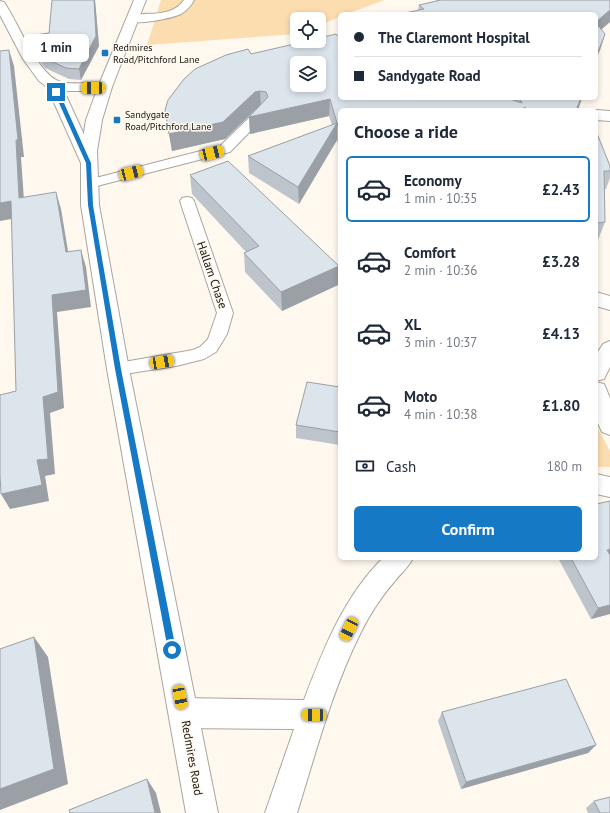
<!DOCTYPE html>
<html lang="en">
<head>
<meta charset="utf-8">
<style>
	body { margin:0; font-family:"PT Sans",sans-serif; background:#f6f6f7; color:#1f2937; height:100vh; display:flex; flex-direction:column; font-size:15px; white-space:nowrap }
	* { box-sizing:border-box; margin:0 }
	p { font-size:13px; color:#747a83 }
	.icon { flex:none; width:22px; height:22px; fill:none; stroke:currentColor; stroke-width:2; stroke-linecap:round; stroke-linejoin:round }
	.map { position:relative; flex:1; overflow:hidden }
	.panel { position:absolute; left:338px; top:108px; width:260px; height:452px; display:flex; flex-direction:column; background:#fff; border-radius:6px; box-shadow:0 2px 6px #0003 }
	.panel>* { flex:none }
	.top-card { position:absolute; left:338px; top:12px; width:260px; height:88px; border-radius:6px; box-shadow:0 2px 6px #0003; display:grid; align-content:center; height:88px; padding:0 16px; background:#fff }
	.buttons { position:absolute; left:290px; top:12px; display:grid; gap:8px }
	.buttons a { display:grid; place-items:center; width:36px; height:36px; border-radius:6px; background:#fff; box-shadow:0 2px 6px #0003; font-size:20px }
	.end { position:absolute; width:18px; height:18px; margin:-9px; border:5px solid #1679c5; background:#fff; box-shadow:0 0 0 2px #fff }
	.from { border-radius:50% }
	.bubble { position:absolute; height:28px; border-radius:6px; background:#fff; box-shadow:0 2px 6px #0003; font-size:13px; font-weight:600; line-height:28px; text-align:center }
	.car { position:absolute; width:12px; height:24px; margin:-12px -6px; border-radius:5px; box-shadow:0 0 3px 1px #0007; background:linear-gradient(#f5c518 24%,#345 0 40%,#f5c518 0 76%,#345 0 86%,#f5c518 0) }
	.top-card b { display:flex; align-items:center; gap:14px; height:38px; font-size:15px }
	.top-card b+b { border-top:1px solid #e0e1e3 }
	.top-card i { width:10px; height:10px; background:#1f2937 }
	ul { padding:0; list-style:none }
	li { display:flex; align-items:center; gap:12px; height:66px; margin:0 8px 6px; padding:0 8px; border:2px solid transparent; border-radius:6px }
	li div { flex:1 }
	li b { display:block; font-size:15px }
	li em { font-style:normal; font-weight:600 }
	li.active { border-color:#1679c5 }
	li>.icon { width:36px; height:36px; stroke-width:1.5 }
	h2 { padding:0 16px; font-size:18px; line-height:48px }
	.pay { display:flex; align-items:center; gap:10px; height:44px; padding:0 16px; font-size:15px }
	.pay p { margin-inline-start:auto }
	.action { display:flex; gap:8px; margin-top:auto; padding:8px 16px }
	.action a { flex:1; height:46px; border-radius:6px; background:#1679c5; color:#fff; font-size:16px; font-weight:600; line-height:46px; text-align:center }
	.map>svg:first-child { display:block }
</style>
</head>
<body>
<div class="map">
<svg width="610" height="813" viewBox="0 0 610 813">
	<rect width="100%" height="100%" fill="#fef8ef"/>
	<!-- green -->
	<g fill="#fbddaf">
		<path d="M161,0h223l-37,14h-7v3l-21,8v-6h-22v14l-2,1 -148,11z"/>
		<path d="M596,425l14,26v16h-14z"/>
	</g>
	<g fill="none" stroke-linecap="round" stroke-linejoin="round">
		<defs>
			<g id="lane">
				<path d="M184,0h10c-3,6 -7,10 -13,14 -9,4 -48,13 -54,5 9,-11 42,3 57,-19z"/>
				<path d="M261,109l4,1 2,3 -2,3 -35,36 -141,36 -5,-1 -2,-3 2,-3 136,-35 37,-36z"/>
				<path d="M187,197l5,1 2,3 39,112 -6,21 -11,18 -12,7 -28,7 -58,9 -6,-1 -3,-5 3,-5 81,-14 7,-3 8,-8 9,-26 -37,-112 2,-3z"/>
			</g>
			<g id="street">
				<path d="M0,1l4,1c14,20 34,74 57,80 16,4 33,-2 49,2l2,3 -2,3 -5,1h-41l33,72 -2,3 -6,2 -6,-2 -2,-3 -34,-76 -8,-6 -16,-22 -23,-44z"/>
				<path d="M596,110l14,1v10l-14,-1z"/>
				<path d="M596,292l14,4v14l-14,-4z"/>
				<path d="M610,341v26l-6,12 -8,2v-26l7,-11z"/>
				<path d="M596,382l8,2 6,14v37l-8,-3 -6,-13z"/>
				<path d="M596,474l14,3v20l-14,-3z"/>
				<path d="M383,558h30c-5,10 -12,15 -19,24 -13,15 -24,32 -33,50 -29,58 -45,120 -64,181h-32l29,-84 -110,-1 -10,-5 -5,-10 5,-10 10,-5 120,2c19,-50 40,-104 79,-142z"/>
			</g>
			<path id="secondary" d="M134,0h12l-34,87 -10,33 -5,31 2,54 30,164 89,444h-32l-79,-444 -26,-164v-54l5,-31 12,-33z"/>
		</defs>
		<!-- lane casing -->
		<use href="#lane" stroke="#aba59d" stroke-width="2"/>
		<!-- street casing -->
		<use href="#street" stroke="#aba59d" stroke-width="2"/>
		<!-- secondary casing -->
		<use href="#secondary" stroke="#aba59d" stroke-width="2"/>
		<!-- lane -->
		<use href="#lane" fill="#fff" fill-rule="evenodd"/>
		<!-- street -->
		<use href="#street" fill="#fff" fill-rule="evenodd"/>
		<!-- secondary -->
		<use href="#secondary" fill="#fff" fill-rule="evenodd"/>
	</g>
	<!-- wall -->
	<g fill="#bdc4cb">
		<path d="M52,0h43l4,46 -18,34 -12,-1 -24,-11 -14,-21 -3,-11 21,-3z"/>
		<path d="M436,0h174v22l-9,8 4,4 -5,16 -182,-40 1,-5 17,-4z"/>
		<path d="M338,36l2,62 172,2v-2h70l-4,12h-238v39h-1l-2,-9 -38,64 -50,-31 -1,-17 84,-31 -3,-9 -79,18 -1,-17 8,-8 -32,30 -53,12 -7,-41 86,-56z"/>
		<path d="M596,131l14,35v12l-4,11h-2l1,33 -7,18h-2z"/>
		<path d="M190,175l148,110 -56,26 -37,-39 -1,-19 2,-1 -54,-58z"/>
		<path d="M340,387v58l-44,-7v-13z"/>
		<path d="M558,558h38l14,56 -19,5z"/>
		<path d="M442,712l154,33 -8,8 -127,36 -23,-68z"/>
		<path d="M594,801l16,12h-22l-2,-5z"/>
	</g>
	<!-- shaded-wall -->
	<g fill="#9aa0a5">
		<path d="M94,0h1l4,46 -18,34 -2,-11z"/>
		<path d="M610,3v19l-14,12v-12z"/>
		<path d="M605,34l-5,16 -4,10v-3z"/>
		<path d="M9,50l5,16 10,91h-3l4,58 -6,-17z"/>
		<path d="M260,91l1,17 -5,1 -31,30 -53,12 -3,-17 86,-42z"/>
		<path d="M581,98h1l-4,12h-2z"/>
		<path d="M330,99l-1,17 -79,18 -1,-17z"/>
		<path d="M337,123v17l-38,64 -1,-17z"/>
		<path d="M56,192l5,17 10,60 -5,-17z"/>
		<path d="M11,201l6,17 -17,3v-18z"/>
		<path d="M81,250l5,17 5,40 -34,5 7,96 -14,5 5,61 -10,2 4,25 -39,8 -9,-15 36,-34 15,-165z"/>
		<path d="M339,266l-1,19 -56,26 -1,-19z"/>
		<path d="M610,549v10l-3,-9z"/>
		<path d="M610,605v9l-19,5 7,-11z"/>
		<path d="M34,637l14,20 20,127 -68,26v-21z"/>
		<path d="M596,745l-8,8 -127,36 5,-7z"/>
		<path d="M147,779l9,14 5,20h-6z"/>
	</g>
	<!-- building -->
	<g fill="#dce4ec" stroke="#9aa0a5" fill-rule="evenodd">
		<path d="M52,0h42l2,36 -17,33 -13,-1 -24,-11 -14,-21 21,-3z"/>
		<path d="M441,0h169v10l-14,12v-8h-196l24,-5 -5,-4z"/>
		<path d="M596,23l9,11 -9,23z"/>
		<path d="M336,34l2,2 2,-1v63h167l15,5 -3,-5h62l-5,12h-49l-2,-3 -4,3h-181v22l-3,-9 -39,64 -50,-31 89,-33 -7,-24 -81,18 19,-20 -2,-5 -6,-1 -5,1 -32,30 -54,12 -4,-24 3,-10 16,-21 11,-10 31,-14 22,-6 3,5 56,-13h12v-3zM297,63h22v22h-22z"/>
		<path d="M9,50l9,90h-2l3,58 37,-6 10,60 15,-2 5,40 -34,5 6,97 -15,5 5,62 -11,1 5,25 -41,9 -1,-19v-80l16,-4 -5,-190 -11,2v-152z"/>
		<path d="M596,131l14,35v5h-6l1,51 -9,1z"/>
		<path d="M228,161l111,105 -58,26 -37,-39 15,-7 -69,-71z"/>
		<path d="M307,382l33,5v45l-44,-7z"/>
		<path d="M610,501v48l-3,1 3,5v50l-12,3 -27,-50h25v-54z"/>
		<path d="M34,637l20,132 -54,20v-140z"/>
		<path d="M566,679l30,66 -130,37 -24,-70z"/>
		<path d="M147,779l8,34h-85l-1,-3z"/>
		<path d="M610,797v16h-10l-6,-12z"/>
	</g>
	<!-- route -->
	<path fill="#1679c5" d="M56,91l3,1 32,71 2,42 5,30 23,134 55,281 -4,5 -4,-5 -53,-281 -22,-134 -5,-30 -2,-42 -32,-71z"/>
	<!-- markers -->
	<g fill="#1679c5" stroke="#fef8ef" stroke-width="1.5">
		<rect x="101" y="49" width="8" height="8" rx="2"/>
		<rect x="113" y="116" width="8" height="8" rx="2"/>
	</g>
	<g text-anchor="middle" stroke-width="3" stroke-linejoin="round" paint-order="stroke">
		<!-- far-poi labels -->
		<g font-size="10" fill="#191713" stroke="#fef8ef" text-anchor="start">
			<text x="113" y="51">Redmires<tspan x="113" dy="12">Road/Pitchford Lane</tspan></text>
			<text x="125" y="118">Sandygate<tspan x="125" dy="12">Road/Pitchford Lane</tspan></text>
		</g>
		<!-- street labels -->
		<g font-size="12" fill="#191713" stroke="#fef8ef">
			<text transform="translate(212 275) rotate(71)" y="4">Hallam Chase</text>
			<text transform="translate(192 758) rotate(80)" y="4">Redmires Road</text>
		</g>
	</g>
</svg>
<div class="buttons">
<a><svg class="icon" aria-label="locate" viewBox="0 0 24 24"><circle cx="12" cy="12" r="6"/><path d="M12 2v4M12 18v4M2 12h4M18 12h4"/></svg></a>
<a><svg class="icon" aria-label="layers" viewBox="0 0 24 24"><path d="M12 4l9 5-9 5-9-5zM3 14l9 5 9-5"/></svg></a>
</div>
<i class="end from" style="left:172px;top:650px"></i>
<i class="end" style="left:56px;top:92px"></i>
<div class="bubble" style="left:23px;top:34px;width:66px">1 min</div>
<i class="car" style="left:93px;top:88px;rotate:270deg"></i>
<i class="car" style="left:212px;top:153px;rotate:76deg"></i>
<i class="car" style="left:131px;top:173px;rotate:75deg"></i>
<i class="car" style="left:162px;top:362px;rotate:80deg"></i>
<i class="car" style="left:349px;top:629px;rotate:207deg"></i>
<i class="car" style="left:180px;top:697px;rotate:169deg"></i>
<i class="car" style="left:314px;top:715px;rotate:271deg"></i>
<div class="top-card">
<b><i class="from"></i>The Claremont Hospital</b>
<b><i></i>Sandygate Road</b>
</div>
<section class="panel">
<h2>Choose a ride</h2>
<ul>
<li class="active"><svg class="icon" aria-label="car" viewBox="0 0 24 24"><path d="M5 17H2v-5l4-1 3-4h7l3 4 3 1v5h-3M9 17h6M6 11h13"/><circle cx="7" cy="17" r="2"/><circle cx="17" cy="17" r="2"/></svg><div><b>Economy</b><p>1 min · 10:35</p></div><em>£2.43</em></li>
<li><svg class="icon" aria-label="car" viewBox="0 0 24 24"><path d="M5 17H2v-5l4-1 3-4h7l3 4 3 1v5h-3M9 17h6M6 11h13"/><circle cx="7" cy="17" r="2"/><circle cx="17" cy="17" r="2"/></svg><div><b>Comfort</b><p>2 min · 10:36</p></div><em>£3.28</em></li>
<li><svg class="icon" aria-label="car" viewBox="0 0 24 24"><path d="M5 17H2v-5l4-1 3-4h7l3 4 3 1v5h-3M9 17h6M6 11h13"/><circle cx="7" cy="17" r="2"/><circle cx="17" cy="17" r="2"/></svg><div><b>XL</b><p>3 min · 10:37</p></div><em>£4.13</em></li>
<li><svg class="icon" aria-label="car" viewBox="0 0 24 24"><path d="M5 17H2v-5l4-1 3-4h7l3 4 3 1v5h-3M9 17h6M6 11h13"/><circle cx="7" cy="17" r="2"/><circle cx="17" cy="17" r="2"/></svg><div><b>Moto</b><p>4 min · 10:38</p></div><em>£1.80</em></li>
</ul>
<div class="pay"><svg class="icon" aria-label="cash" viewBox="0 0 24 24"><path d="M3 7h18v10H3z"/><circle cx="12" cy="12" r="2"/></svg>Cash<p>180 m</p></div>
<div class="action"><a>Confirm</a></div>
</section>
</div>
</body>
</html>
